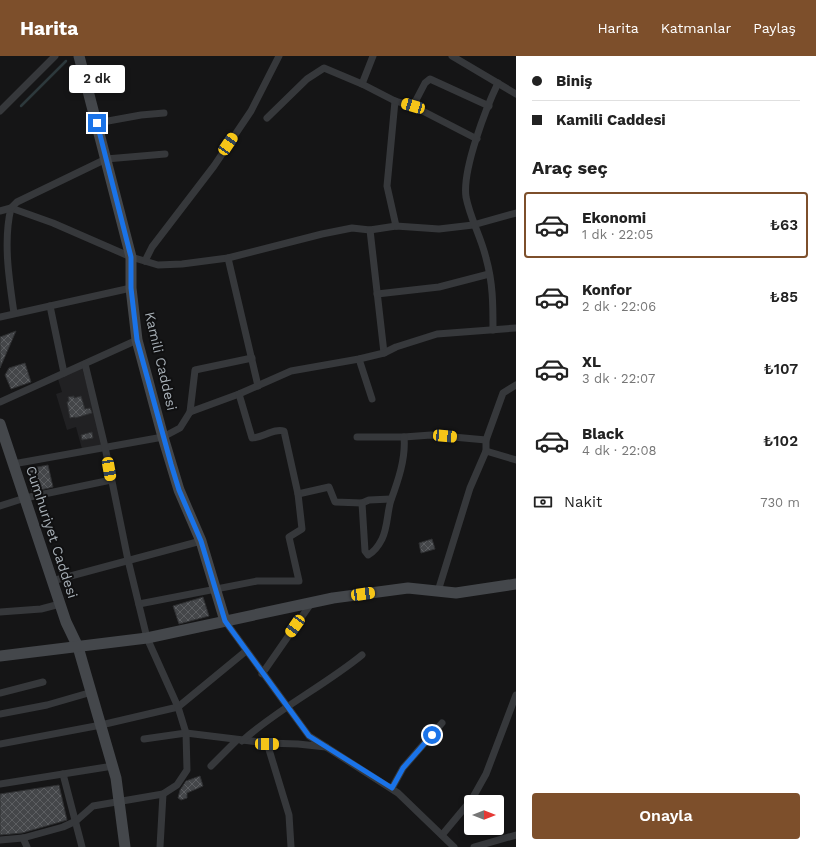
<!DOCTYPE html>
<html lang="tr">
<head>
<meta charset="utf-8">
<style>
	body { margin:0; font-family:"Work Sans",sans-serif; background:#f2f2f2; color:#222; height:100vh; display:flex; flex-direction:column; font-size:15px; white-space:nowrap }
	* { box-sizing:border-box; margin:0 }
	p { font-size:13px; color:#767676 }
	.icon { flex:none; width:22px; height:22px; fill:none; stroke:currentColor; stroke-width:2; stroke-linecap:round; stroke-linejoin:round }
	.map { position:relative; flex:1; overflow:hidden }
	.drawer { display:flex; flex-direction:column; background:#fff; width:300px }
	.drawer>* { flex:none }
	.banner { display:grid; align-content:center; height:88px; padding:0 16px; background:#fff }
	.needle { width:26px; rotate:90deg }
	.tools { position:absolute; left:464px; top:739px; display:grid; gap:8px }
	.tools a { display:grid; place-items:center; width:40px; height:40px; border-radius:4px; background:#fff; box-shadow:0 2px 6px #0003; font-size:20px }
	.end { position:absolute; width:18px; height:18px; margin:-9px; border:5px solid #1a73e8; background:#fff; box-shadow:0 0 0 2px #fff }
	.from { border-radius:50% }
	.bubble { position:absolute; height:28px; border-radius:4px; background:#fff; box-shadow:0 2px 6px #0003; font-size:13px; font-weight:600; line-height:28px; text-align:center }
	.car { position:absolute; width:12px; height:24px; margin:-12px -6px; border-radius:5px; box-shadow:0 0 3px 1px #0007; background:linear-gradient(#f5c518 24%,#345 0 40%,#f5c518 0 76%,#345 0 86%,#f5c518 0) }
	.banner b { display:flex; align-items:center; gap:14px; height:38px; font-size:15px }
	.banner b+b { border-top:1px solid #e0e0e0 }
	.banner i { width:10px; height:10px; background:#222 }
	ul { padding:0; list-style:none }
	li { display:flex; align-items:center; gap:12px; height:66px; margin:0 8px 6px; padding:0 8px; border:2px solid transparent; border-radius:4px }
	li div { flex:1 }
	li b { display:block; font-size:15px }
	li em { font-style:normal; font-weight:600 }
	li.selected { border-color:#7d4f2b }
	li>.icon { width:36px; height:36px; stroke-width:1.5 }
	h2 { padding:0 16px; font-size:18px; line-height:48px }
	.pay { display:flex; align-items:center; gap:10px; height:44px; padding:0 16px; font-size:15px }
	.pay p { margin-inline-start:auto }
	.button { display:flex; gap:8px; margin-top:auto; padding:8px 16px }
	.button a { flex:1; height:46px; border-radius:4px; background:#7d4f2b; color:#fff; font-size:16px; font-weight:600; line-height:46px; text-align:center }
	header { display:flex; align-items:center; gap:24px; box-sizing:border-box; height:56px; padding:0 20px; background:#7d4f2b; color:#fff }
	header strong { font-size:19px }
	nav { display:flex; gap:22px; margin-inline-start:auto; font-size:14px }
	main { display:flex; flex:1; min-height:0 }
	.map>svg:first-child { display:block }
</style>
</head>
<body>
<header>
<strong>Harita</strong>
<nav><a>Harita</a><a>Katmanlar</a><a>Paylaş</a></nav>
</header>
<main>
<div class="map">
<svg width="516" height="791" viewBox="0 0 516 791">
	<defs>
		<pattern id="building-cross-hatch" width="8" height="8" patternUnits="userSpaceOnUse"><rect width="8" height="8" fill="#444649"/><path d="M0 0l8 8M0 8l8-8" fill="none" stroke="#5c5e61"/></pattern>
	</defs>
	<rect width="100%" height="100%" fill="#151516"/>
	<!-- built -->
	<path fill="#212123" d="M82,311l21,78 -21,4 -6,-22 -9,3 -11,-36 6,-2 -4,-13z"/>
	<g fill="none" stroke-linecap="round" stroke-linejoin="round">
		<!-- stream -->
		<path stroke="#2d393c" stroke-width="2.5" d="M21,50l45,-45"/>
	</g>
	<!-- building -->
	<g fill="url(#building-cross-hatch)" stroke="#2f3032">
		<path d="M16,275l-16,37v-31z"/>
		<path d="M25,307l6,19 -20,7 -6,-14 4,-7z"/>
		<path d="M74,340v2l7,-2 4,13 5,-1 2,5 -17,5v-1l-5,1 -3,-16 2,-1 -1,-4z"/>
		<path d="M92,376l1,6 -11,2 -1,-5z"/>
		<path d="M48,409l5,22 -21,5 -5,-23z"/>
		<path d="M432,483l3,10 -14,4 -2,-10z"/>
		<path d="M203,541l6,19 -30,8 -6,-18z"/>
		<path d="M200,720l3,10 -16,7v5l-6,2 -3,-2 2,-8 6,-9z"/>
		<path d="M59,729l8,35 -45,13 -22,2v-41z"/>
	</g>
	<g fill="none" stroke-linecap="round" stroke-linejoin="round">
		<!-- street -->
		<g stroke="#36383b" stroke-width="7">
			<path d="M452,0l64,38"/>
			<path d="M362,28l11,-28"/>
			<path d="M395,45l-8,85 9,40"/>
			<path d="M413,50l12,-23 5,-4 59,27"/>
			<path d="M0,55l55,-55"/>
			<path d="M267,62l40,-39 17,-11 38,16 33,17 18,5 64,33"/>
			<path d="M97,67l44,-8 23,-2"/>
			<path d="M11,152l42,15 78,34 27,8 24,-1 46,-6 94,-24 30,-6 18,2 26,-4 43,3 34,-4 43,-12"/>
			<path d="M11,152c-8,33 -2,71 3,105"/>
			<path d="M0,155l11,-3 6,-6 89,-43 59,-5"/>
			<path d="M370,174l14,123"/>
			<path d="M228,202l30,128"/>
			<path d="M145,205l7,-14 62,-81 37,-55 28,-55"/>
			<path d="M377,238l62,-7 50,-13"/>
			<path d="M50,250l14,67"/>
			<path d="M0,261l131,-29"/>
			<path d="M493,274c0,-26 0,-47 -7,-72 -5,-21 -16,-40 -20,-61 -4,-27 20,-89 32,-114"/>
			<path d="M359,303l13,40"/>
			<path d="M0,346l137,-62"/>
			<path d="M190,356l5,-42 57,-12"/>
			<path d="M357,381h47l27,-2 55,5"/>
			<path d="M486,395l30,9"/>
			<path d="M13,408l150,-27 17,-9 10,-16 49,-18 52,-23 68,-12 25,-6 12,-6 41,-13 79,-6"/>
			<path d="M298,438l31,-7 6,15 27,1 7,-3 22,-1"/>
			<path d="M362,447l3,48 3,4c6,-3 11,-10 14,-16 6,-12 5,-27 9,-39 7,-19 15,-42 13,-63"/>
			<path d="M0,450l25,-8 86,-18"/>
			<path d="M52,525l149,-40"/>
			<path d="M438,535l32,-103 16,-37v-11l17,-47 13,-8"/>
			<path d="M139,548l118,-23h42l-10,-44 13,-8 -4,-35 -14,-63c-10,-3 -21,7 -32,7l-13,-44"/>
			<path d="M0,556l41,-3 19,-5"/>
			<path d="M225,565l84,115 89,57 56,54"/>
			<path d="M262,618l50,-72"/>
			<path d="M0,637l43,-11"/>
			<path d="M0,658l47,-9 45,-13"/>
			<path d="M144,683l42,-6 81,10 31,1 28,3"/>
			<path d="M242,685c37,-33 82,-55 120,-86"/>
			<path d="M267,687l22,72 2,32"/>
			<path d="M0,688l101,-19 77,-18 68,-56"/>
			<path d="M211,710l26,-26"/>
			<path d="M63,718l19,73"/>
			<path d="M0,728l113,-18"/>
			<path d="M392,732l11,-20 39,-45"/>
			<path d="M442,779l30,-36 14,-25 30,-79"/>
			<path d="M23,782l4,9"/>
			<path d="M0,784l23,-2 40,-11 13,-6 17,-15 70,-12 14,-9 10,-15 -1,-37 -8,-26 -31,-69 -19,-78 -23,-113 -20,-83"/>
			<path d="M160,791l3,-53"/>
			<path d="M474,791l42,-12"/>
		</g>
		<!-- secondary -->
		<g stroke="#44474b" stroke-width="11">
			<path d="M79,0l52,201v31l6,52 26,97 16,53 22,51 24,80"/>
			<path d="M0,368l66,198 12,25 38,131 9,69"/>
			<path d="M0,600l147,-18 186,-40 75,-10 48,5 60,-9"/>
		</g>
	</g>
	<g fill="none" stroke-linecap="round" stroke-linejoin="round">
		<!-- route -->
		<path stroke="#1a73e8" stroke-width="5" d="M97,67l34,134v31l6,52 34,124 8,26 22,51 24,80 84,115 83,52 11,-20 29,-33"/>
	</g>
	<g text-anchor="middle" stroke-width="4" stroke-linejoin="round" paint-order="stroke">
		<!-- street labels -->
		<g font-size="14" fill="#a7afb6" stroke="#101011">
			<text transform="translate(161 305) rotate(77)" y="5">Kamili Caddesi</text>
			<text transform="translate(52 476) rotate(72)" y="5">Cumhuriyet Caddesi</text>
		</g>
	</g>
</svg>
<div class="tools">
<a><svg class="needle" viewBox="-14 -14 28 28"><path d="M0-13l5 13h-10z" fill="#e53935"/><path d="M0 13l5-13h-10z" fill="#767676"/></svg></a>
</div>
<i class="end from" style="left:432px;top:679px"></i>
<i class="end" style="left:97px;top:67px"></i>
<div class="bubble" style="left:69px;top:9px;width:56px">2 dk</div>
<i class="car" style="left:413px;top:50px;rotate:286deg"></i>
<i class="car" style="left:228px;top:88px;rotate:34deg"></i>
<i class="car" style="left:445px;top:380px;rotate:95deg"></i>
<i class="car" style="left:109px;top:413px;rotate:170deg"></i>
<i class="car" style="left:363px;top:538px;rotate:82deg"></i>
<i class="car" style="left:295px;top:570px;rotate:215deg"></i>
<i class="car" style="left:267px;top:688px;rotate:91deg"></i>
</div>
<section class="drawer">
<div class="banner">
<b><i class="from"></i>Biniş</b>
<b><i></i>Kamili Caddesi</b>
</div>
<h2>Araç seç</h2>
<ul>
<li class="selected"><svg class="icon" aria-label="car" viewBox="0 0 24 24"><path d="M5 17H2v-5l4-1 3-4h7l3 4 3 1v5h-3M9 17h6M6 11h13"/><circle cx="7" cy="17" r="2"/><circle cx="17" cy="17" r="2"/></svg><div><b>Ekonomi</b><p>1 dk · 22:05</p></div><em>₺63</em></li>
<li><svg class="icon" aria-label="car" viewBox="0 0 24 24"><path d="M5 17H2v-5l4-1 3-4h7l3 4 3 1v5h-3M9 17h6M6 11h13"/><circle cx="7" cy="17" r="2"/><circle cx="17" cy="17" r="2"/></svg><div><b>Konfor</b><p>2 dk · 22:06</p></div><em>₺85</em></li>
<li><svg class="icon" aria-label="car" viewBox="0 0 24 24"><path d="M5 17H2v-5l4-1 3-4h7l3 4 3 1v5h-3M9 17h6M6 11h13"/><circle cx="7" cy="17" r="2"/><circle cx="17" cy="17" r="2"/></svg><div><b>XL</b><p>3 dk · 22:07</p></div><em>₺107</em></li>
<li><svg class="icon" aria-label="car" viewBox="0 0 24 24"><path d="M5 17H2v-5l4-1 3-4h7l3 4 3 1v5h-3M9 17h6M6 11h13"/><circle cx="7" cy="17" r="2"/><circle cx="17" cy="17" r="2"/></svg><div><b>Black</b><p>4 dk · 22:08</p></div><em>₺102</em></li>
</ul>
<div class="pay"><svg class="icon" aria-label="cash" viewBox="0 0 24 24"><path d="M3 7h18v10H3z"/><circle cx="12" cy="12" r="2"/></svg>Nakit<p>730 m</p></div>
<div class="button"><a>Onayla</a></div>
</section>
</main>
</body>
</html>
